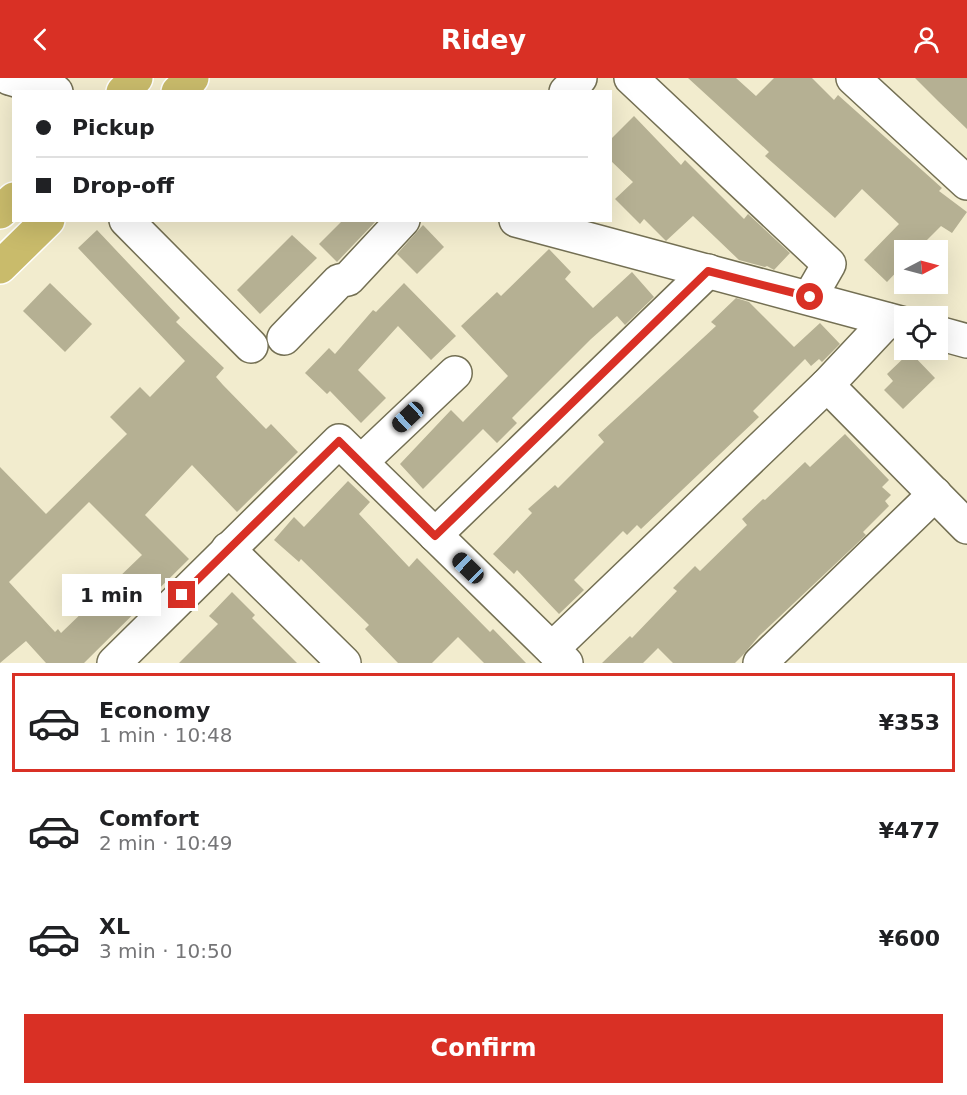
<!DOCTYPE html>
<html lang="en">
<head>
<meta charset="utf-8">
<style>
	body { margin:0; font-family:"DejaVu Sans",sans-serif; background:#f6f6f6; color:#202124; height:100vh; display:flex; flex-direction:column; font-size:22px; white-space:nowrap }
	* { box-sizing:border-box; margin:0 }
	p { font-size:20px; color:#757577 }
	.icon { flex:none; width:33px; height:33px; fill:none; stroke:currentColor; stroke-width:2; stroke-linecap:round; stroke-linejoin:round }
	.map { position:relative; height:585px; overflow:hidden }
	.sheet { display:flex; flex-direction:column; background:#fff; flex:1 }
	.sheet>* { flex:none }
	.top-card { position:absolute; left:12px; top:12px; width:600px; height:132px; border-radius:0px; box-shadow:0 6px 24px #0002; display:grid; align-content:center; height:132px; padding:0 24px; background:#fff }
	.needle { width:39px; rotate:84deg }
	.fabs { position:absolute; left:894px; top:162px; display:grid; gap:12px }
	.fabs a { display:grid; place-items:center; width:54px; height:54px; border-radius:0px; background:#fff; box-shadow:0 6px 24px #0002; font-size:30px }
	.end { position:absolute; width:27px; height:27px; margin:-14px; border:8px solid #d93025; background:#fff; box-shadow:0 0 0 3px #fff }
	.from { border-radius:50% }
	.bubble { position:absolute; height:42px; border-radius:0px; background:#fff; box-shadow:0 6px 24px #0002; font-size:20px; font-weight:800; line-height:42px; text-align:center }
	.car { position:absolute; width:18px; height:36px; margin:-18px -9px; border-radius:8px; box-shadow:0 0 4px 2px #0007; background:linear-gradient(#222 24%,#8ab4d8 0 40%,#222 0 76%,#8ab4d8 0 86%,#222 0) }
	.top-card b { display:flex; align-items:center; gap:21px; height:57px; font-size:22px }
	.top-card b+b { border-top:2px solid #e0e0e0 }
	.top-card i { width:15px; height:15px; background:#202124 }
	ul { padding:10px 0 0; list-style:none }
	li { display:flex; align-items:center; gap:18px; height:99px; margin:0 12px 9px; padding:0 12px; border:3px solid transparent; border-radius:0px }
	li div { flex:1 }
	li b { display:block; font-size:22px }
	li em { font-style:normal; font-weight:800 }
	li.active { border-color:#d93025 }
	li>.icon { width:54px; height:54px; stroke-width:1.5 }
	.action { display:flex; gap:12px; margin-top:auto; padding:12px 24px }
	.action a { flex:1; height:69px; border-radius:0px; background:#d93025; color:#fff; font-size:24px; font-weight:800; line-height:69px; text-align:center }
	header { display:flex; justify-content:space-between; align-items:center; height:78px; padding:0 24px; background:#d93025; color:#fff; font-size:27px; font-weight:800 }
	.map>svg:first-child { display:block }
</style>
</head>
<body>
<header><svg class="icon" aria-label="back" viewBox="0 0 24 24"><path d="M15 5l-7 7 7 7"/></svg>Ridey<svg class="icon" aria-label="person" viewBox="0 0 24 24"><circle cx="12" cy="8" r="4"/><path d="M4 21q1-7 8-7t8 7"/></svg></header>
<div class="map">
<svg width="967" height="585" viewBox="0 0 967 585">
	<rect width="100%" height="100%" fill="#f2ecce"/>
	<!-- building -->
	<g fill="#b5b093" fill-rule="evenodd">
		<path d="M688,0h48l20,18 18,-18h38l22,22 4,-5 104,93 -3,3 28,21 -15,21 -11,-7 -24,24h-13v14l-17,18 -23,-22 35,-36 -37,-35 -27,29 -70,-62 4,-4z"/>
		<path d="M915,0h52v51l-29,-28z"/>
		<path d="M634,38l47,49 4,-5 59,59 4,-5 42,39 -16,17 -7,-4 -2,1 -26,-7 -46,-44 -27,25 -22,-22 -4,5 -25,-25 18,-17 -23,-22v-20z"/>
		<path d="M343,142h34l-40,42 -18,-18z"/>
		<path d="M423,147l21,22 -27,27 -20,-20z"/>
		<path d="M97,152l83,88 -4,4 48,46 -8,9 7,8 43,44 5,-5 27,28 -61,60 -45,-47 -47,50 44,44 -105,104h-38l-20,-22 -26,22v-196l46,47 81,-80 -17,-17 30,-30 10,10 35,-36 -107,-113zM89,424l53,53 -81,78 -3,-4 -3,3 -46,-50z"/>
		<path d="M292,157l25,23 -57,56 -23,-24z"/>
		<path d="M549,171l22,23 -6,7 28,29 39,-36 22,25 -29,28 -8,-9 -26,23 -79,79 5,5 -20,20 -14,-14 -60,60 -23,-25 51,-54 12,12 45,-46 -47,-50 36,-34 4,4z"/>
		<path d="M50,205l42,41 -27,28 -42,-41z"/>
		<path d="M404,205l52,53 -25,24 -33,-34 -40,44 28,28 -25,25 -31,-32 -3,3 -22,-21 24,-25 6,6 38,-44 3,2z"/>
		<path d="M736,220l13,4 45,45 26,-24 20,21 -18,18 -3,-3 -8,7 -6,-7 -52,52 6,6 -118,112 -4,-4 -10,10 -4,-4 -49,49 10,10 -25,24 -42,-44 -3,4 -21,-20 39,-41 -4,-4 27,-24 3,3 46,-46 -6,-7 118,-109 -5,-4z"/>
		<path d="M910,274l25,26 -32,31 -19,-19 9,-9 -6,-7z"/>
		<path d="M845,356l44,46 -7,7 9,8 -6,6 4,5 -26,26 3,3 -107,101 -16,19 -8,8h-62l-15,-15 -15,15h-41l28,-27 2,2 45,-47 -4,-3 22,-22 5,5 47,-46 -5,-6 21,-20 2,1 40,-38 5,5z"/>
		<path d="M348,403l22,21 -11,12 50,53 8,-9 73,74 3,-3 33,34h-42l-26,-26 -26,26h-34l-33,-34 4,-4 -68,-66 -2,3 -25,-22 20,-23 10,10z"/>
		<path d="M232,514l23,23 -3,3 45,45h-118l39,-39 -9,-8z"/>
	</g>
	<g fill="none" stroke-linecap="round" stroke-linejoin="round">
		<defs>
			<g id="minor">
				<path d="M9,0l47,14"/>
				<path d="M631,0l198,186 -19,33"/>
				<path d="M853,0l114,105"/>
				<path d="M566,14l14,-14"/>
				<path d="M126,142l125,126"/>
				<path d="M516,142l388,104"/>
				<path d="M938,255l29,8"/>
				<path d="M284,260l55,-57 9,-2 55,-59"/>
				<path d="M827,307l140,142"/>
				<path d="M361,384l94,-89"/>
				<path d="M435,457l273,-264"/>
				<path d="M228,471l116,114"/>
				<path d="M552,571l275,-264 61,-65"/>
				<path d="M114,585l225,-222 227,222"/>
				<path d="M760,585l175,-169"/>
			</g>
			<g id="highway">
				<path d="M123,14l13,-14"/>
				<path d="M178,14l14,-14"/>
				<path d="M0,134l14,-13"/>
				<path d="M0,189l48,-47"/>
			</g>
		</defs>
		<!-- minor casing -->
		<use href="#minor" stroke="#736f53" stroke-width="36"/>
		<!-- highway casing -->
		<use href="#highway" stroke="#fff" stroke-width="36"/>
		<!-- minor -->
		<use href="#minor" stroke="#fff" stroke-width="33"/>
		<!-- highway -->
		<use href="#highway" stroke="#c9bb6b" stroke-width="33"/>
	</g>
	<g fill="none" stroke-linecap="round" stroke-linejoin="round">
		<!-- route -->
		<path stroke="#d93025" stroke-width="8" d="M182,517l157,-154 96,95 273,-265 102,26"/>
	</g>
</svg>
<div class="fabs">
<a><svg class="needle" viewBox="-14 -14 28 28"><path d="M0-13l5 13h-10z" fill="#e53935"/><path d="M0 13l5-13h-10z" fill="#757577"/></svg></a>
<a><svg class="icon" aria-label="locate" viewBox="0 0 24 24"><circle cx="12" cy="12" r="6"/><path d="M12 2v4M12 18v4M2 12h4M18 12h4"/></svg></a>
</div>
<i class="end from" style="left:810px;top:219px"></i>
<i class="end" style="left:182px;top:517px"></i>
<div class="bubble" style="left:62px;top:496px;width:99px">1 min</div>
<i class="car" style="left:408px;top:339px;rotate:227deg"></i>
<i class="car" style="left:468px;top:490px;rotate:314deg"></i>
<div class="top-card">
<b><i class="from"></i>Pickup</b>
<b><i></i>Drop-off</b>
</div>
</div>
<section class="sheet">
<ul>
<li class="active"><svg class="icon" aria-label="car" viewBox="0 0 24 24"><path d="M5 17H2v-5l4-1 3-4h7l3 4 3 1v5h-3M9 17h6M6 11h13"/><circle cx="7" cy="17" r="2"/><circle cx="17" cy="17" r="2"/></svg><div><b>Economy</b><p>1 min · 10:48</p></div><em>¥353</em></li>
<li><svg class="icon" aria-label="car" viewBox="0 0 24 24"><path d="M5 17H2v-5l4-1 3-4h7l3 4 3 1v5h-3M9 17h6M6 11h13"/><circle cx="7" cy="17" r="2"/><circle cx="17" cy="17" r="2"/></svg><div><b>Comfort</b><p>2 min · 10:49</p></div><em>¥477</em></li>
<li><svg class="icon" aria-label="car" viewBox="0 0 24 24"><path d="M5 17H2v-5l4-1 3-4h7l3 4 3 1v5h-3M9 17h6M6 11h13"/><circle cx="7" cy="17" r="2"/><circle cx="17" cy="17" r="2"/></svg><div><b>XL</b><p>3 min · 10:50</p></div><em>¥600</em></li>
</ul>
<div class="action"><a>Confirm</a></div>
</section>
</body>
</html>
